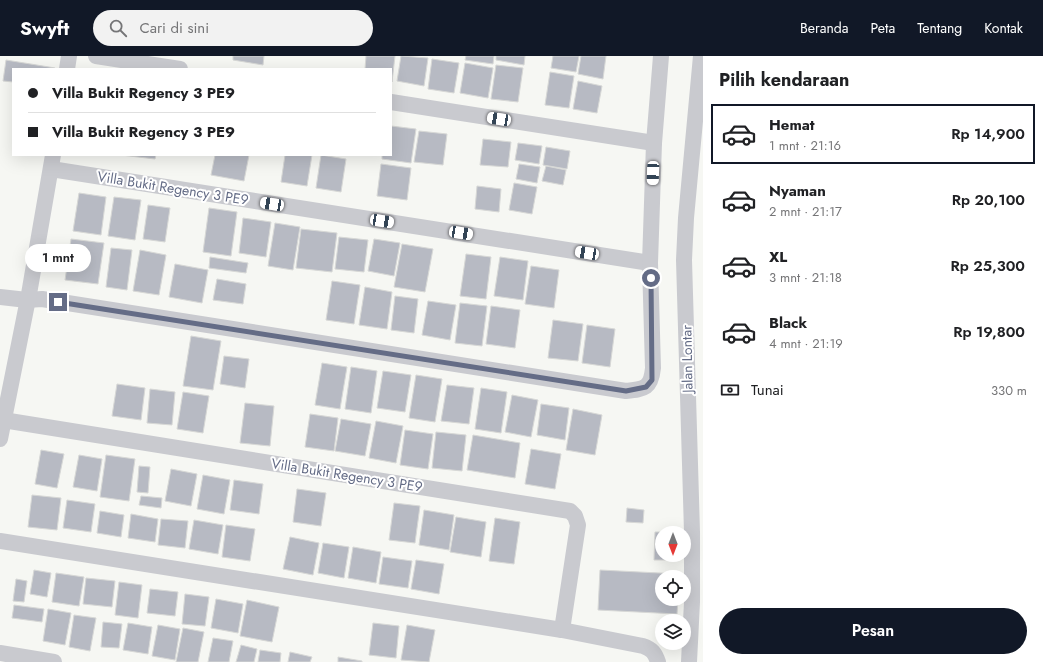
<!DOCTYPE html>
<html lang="id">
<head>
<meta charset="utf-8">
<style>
	body { margin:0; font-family:Jost,sans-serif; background:#f2f2f2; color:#202124; height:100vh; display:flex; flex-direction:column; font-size:15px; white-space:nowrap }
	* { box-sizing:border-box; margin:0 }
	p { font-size:13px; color:#757577 }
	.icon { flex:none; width:22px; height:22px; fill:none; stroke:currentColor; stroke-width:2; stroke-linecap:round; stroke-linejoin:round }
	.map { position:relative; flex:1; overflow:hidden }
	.drawer { display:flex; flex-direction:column; background:#fff; width:340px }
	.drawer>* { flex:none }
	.hud { position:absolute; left:12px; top:12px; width:380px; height:88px; border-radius:0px; box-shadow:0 4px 16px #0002; display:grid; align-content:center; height:88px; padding:0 16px; background:#fff }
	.needle { width:26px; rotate:180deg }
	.buttons { position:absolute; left:655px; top:470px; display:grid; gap:8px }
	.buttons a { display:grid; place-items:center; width:36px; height:36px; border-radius:50%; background:#fff; box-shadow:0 4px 16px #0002; font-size:20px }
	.end { position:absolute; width:18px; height:18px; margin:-9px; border:5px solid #646c86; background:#fff; box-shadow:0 0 0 2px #fff }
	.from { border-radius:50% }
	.bubble { position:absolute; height:28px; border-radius:14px; background:#fff; box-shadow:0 4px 16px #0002; font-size:13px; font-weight:600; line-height:28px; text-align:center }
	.car { position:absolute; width:12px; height:24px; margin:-12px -6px; border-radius:5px; box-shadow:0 0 3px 1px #0007; background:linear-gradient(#fff 24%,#345 0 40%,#fff 0 76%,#345 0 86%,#fff 0) }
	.hud b { display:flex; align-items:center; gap:14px; height:38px; font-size:15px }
	.hud b+b { border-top:1px solid #e0e0e0 }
	.hud i { width:10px; height:10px; background:#202124 }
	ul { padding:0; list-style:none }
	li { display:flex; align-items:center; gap:12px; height:60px; margin:0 8px 6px; padding:0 8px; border:2px solid transparent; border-radius:0px }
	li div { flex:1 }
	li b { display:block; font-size:15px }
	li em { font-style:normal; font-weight:600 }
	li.selected { border-color:#111827 }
	li>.icon { width:36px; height:36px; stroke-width:1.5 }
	h2 { padding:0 16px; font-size:18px; line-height:48px }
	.pay { display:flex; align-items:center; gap:10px; height:44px; padding:0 16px; font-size:15px }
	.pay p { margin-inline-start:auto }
	.button { display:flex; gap:8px; margin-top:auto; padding:8px 16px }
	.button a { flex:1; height:46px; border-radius:24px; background:#111827; color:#fff; font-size:16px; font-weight:600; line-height:46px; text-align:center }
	header { display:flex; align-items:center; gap:24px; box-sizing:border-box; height:56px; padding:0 20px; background:#111827; color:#fff }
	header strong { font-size:19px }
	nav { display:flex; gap:22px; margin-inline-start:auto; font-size:14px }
	.search { width:280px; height:36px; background:#f2f2f2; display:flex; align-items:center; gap:10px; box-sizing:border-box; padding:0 14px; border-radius:22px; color:#757577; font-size:15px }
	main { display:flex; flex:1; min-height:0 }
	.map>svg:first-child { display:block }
</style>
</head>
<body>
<header>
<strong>Swyft</strong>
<div class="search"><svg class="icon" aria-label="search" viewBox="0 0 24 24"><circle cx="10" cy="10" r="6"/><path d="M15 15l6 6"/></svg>Cari di sini</div>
<nav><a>Beranda</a><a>Peta</a><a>Tentang</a><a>Kontak</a></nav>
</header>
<main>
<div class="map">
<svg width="703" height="606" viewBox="0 0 703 606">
	<rect width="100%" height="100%" fill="#f6f7f3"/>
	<!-- building -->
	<g fill="#b7bac3" stroke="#d7d8d6">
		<path d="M233,0h31l-1,9 -30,-5z"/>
		<path d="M366,0h29l-3,26 -1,-13h-26z"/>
		<path d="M401,0l27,2 -4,28 -27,-5z"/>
		<path d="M466,0h28l-1,8 -28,-4z"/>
		<path d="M496,0h29l-1,9 -28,-5z"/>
		<path d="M553,0h26l-3,16 -25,-4z"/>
		<path d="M581,0h25l-3,23 -25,-5z"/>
		<path d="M432,3l27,4 -5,30 -26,-4z"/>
		<path d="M6,4l49,8v1h-42v13l-10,-1z"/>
		<path d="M465,7l28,5 -5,30 -28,-5z"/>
		<path d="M496,9l27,3 -5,34 -27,-3z"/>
		<path d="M550,16l24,4 -5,32 -24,-3z"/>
		<path d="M578,25l24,5 -5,27 -24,-4z"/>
		<path d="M391,70l25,3 -5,34 -29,-4v-4h9z"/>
		<path d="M419,75l28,3 -4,31 -29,-3z"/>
		<path d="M483,83l28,3 -3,25 -28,-2z"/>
		<path d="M518,87l24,3 -3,18 -24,-4z"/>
		<path d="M546,91l24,4 -3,18 -24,-4z"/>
		<path d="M121,99h35l-1,4z"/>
		<path d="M215,99h34l-5,26 -33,-6z"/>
		<path d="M285,99h27l-5,31 -26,-4z"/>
		<path d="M321,99l25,4 -5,33 -25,-4z"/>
		<path d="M381,108l30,4 -4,32 -30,-4z"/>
		<path d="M519,108l21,3 -3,16 -21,-4z"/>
		<path d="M546,110l20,4 -3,15 -21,-4z"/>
		<path d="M514,127l23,4 -5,27 -23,-4z"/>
		<path d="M477,130l24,3 -2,23 -24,-3z"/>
		<path d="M79,137l27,4 -5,38 -28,-4z"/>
		<path d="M114,141l27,3 -6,40 -27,-4z"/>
		<path d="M148,149l22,3 -5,34 -22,-3z"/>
		<path d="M209,152l28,4 -6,44 -28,-4z"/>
		<path d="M243,162l28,4 -5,35 -27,-4z"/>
		<path d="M275,167l25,4 -7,43 -25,-4z"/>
		<path d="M301,173l36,4 -5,39 -36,-4z"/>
		<path d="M339,181l29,3 -4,32 -29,-3z"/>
		<path d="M71,183l33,4 -6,41 -33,-4z"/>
		<path d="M374,183l26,4 -6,33 -26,-5z"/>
		<path d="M402,188l31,5 -8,43 -31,-5z"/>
		<path d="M111,192l21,2 -5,40 -21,-3z"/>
		<path d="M140,194l26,5 -7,40 -26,-4z"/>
		<path d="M466,198l25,3 -5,42 -26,-3z"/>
		<path d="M210,201l38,6 -2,10 -37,-5z"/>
		<path d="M500,201l28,4 -5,39 -29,-4z"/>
		<path d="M175,208l33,6 -6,33 -33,-6z"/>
		<path d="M531,210l28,4 -5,38 -29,-4z"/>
		<path d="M217,223l29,5 -3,20 -30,-4z"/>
		<path d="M332,225l28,4 -6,39 -28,-4z"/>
		<path d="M365,231l27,5 -5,37 -28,-4z"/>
		<path d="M395,240l23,3 -4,34 -23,-3z"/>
		<path d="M428,245l28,4 -6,35 -28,-5z"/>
		<path d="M460,247l27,3 -5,40 -27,-3z"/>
		<path d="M491,250l29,4 -5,38 -29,-4z"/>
		<path d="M553,264l30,4 -5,37 -30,-3z"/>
		<path d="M587,269l28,4 -5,38 -28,-4z"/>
		<path d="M191,280l30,5 -8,49 -30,-4z"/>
		<path d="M224,300l25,3 -4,29 -25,-4z"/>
		<path d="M322,307l25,4 -7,42 -25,-4z"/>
		<path d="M351,311l26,4 -6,42 -26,-4z"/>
		<path d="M383,315l28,4 -6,37 -28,-4z"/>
		<path d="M416,319l26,4 -7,43 -26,-4z"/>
		<path d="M117,328l28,4 -4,32 -29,-4z"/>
		<path d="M447,329l27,3 -5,36 -28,-3z"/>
		<path d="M481,332l26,4 -6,41 -26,-4z"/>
		<path d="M150,333l25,3 -3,33 -25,-2z"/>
		<path d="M183,336l26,4 -6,37 -26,-4z"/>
		<path d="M512,339l26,5 -7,37 -26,-5z"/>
		<path d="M245,347l29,3 -4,40 -30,-3z"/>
		<path d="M541,348l28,4 -4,32 -28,-5z"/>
		<path d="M573,353l29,6 -7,40 -29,-5z"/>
		<path d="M310,358l28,4 -4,33 -29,-4z"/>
		<path d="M341,363l30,5 -6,32 -30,-5z"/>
		<path d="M376,365l27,5 -7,37 -27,-5z"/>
		<path d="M405,374l28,4 -5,35 -28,-4z"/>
		<path d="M436,376l30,3 -4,36 -30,-3z"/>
		<path d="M473,379l47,8 -5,35 -48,-8z"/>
		<path d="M531,393l30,5 -6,35 -30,-5z"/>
		<path d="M41,394l23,4 -7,34 -22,-4z"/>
		<path d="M79,399l23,4 -5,32 -24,-4z"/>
		<path d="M106,399l29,4 -6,42 -29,-4z"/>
		<path d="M139,410l11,1 -2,26 -11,-1z"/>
		<path d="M171,413l26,5 -6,32 -26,-5z"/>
		<path d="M203,419l27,5 -6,34 -27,-5z"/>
		<path d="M234,424l29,4 -4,30 -29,-4z"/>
		<path d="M297,433l29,4 -5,33 -28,-4z"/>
		<path d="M32,439l29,3 -4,32 -29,-3z"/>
		<path d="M141,440l21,2 -1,10 -22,-3z"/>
		<path d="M67,444l28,4 -4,28 -28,-4z"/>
		<path d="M394,447l26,3 -5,37 -26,-3z"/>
		<path d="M627,452l17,2 -1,13 -17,-1z"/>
		<path d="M424,454l30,5 -5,35 -30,-5z"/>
		<path d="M100,455l24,4 -3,22 -24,-4z"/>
		<path d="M131,458l27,5 -3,23 -27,-4z"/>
		<path d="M456,461l30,5 -5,35 -31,-5z"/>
		<path d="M495,462l25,4 -6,42 -25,-3z"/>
		<path d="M161,463l27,2 -3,27 -27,-3z"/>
		<path d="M194,464l29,5 -5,29 -29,-5z"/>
		<path d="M226,469l29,4 -5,32 -28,-4z"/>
		<path d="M655,476h15l-8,1v22h7v5h-15z"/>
		<path d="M290,481l29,6 -6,32 -30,-6z"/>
		<path d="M323,487l26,4 -5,31 -26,-5z"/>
		<path d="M353,491l28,5 -5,31 -28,-5z"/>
		<path d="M383,501l29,4 -4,27 -29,-4z"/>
		<path d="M416,504l28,4 -5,30 -28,-5z"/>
		<path d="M34,514l17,3 -4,24 -17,-3z"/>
		<path d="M600,514l79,4v3h-17v22h16l-1,15 -79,-4z"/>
		<path d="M56,517l28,4 -5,29 -27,-4z"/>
		<path d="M86,522l29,3 -3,26 -29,-3z"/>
		<path d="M16,523l11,2 -3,21 -11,-1z"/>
		<path d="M119,526l23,3 -4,33 -23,-3z"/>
		<path d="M150,533l28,3 -3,24 -28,-3z"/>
		<path d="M185,538l24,3 -4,29 -23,-2z"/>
		<path d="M216,543l27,5 -5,29 -27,-5z"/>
		<path d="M247,544l32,7 -7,35 -32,-6z"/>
		<path d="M14,549l30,4 -2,13 -30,-4z"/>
		<path d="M48,553l23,4 -6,32 -22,-4z"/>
		<path d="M74,559l22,3 -6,33 -21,-4z"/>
		<path d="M103,566l19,2 -3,24 -18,-1z"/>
		<path d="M128,567l24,4 -4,27 -25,-4z"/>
		<path d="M373,567l26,3 -3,32 -27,-3z"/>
		<path d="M158,569l22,4 -5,31 -23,-4z"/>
		<path d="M407,569l28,5 -6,32 -28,-2z"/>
		<path d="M183,572l21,4 -6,30h-22z"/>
		<path d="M213,582l20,3 -4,21h-21z"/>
		<path d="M241,589l16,4 -3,13h-18z"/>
		<path d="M260,594l21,3 -1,9h-22z"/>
		<path d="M290,596l22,5 -2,5h-22z"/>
		<path d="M338,601l24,4v1h-24z"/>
	</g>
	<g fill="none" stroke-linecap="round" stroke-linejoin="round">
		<!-- minor -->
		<g stroke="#c9cacf" stroke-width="16">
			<path d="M96,0l84,13"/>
			<path d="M67,13l2,-13"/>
			<path d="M391,46l263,41"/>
			<path d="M51,113l599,94"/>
			<path d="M0,241l27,3 15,-1 584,92c19,-2 25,-3 27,-23l-3,-105 4,-120 7,-87"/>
			<path d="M3,364l567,91 5,5 3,9 -16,105"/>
			<path d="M0,383l29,-145 24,-139"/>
			<path d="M0,485l562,89 81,16c9,3 12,7 15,16"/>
			<path d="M0,597l54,9"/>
			<path d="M689,606l3,-60v-70l-8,-272 2,-42 15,-162"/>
		</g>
	</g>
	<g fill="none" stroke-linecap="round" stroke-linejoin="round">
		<!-- route -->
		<path stroke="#646c86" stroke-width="5" d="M58,246l568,89 20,-4 6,-7 -1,-102"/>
	</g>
	<g text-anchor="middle" stroke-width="4" stroke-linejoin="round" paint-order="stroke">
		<!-- street labels -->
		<g font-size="14" fill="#646c86" stroke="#fff">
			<text transform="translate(173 132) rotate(9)" y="5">Villa Bukit Regency 3 PE9</text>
			<text transform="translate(687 303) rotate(-91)" y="5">Jalan Lontar</text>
			<text transform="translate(347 419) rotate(9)" y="5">Villa Bukit Regency 3 PE9</text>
		</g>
	</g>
</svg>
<div class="buttons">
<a><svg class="needle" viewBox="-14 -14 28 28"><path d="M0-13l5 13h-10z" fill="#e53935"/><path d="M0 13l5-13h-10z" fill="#757577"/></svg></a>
<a><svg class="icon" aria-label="locate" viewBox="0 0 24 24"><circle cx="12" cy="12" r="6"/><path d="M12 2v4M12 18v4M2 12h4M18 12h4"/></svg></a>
<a><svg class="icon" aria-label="layers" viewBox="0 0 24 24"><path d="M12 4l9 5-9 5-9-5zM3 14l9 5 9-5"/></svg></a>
</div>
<i class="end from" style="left:651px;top:222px"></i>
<i class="end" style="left:58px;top:246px"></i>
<div class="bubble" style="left:25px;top:188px;width:66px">1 mnt</div>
<i class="car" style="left:499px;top:63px;rotate:279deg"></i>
<i class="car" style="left:653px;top:117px;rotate:182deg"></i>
<i class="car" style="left:272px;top:148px;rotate:279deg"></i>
<i class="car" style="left:382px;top:165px;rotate:99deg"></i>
<i class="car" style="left:461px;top:177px;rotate:99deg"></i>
<i class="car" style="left:587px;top:197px;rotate:279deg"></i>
<div class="hud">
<b><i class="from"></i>Villa Bukit Regency 3 PE9</b>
<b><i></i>Villa Bukit Regency 3 PE9</b>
</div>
</div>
<section class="drawer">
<h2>Pilih kendaraan</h2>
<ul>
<li class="selected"><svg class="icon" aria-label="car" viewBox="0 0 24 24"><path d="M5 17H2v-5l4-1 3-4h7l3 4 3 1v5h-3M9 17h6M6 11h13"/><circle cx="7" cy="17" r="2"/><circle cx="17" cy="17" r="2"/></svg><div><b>Hemat</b><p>1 mnt · 21:16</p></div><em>Rp 14,900</em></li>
<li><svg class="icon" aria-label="car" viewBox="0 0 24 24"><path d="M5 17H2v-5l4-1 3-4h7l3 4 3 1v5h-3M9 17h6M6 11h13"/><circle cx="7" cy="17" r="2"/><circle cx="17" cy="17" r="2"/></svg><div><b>Nyaman</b><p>2 mnt · 21:17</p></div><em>Rp 20,100</em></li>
<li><svg class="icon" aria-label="car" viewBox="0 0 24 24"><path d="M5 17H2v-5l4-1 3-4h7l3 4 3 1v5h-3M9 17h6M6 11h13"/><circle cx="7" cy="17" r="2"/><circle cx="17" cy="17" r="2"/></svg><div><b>XL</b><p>3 mnt · 21:18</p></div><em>Rp 25,300</em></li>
<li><svg class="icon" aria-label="car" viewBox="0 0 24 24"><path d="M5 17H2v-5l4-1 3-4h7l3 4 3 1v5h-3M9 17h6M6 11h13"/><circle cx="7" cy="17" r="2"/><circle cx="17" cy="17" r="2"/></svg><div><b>Black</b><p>4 mnt · 21:19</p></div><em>Rp 19,800</em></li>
</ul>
<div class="pay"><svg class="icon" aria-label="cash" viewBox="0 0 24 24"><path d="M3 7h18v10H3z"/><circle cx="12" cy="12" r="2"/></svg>Tunai<p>330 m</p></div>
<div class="button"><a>Pesan</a></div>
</section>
</main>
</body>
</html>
